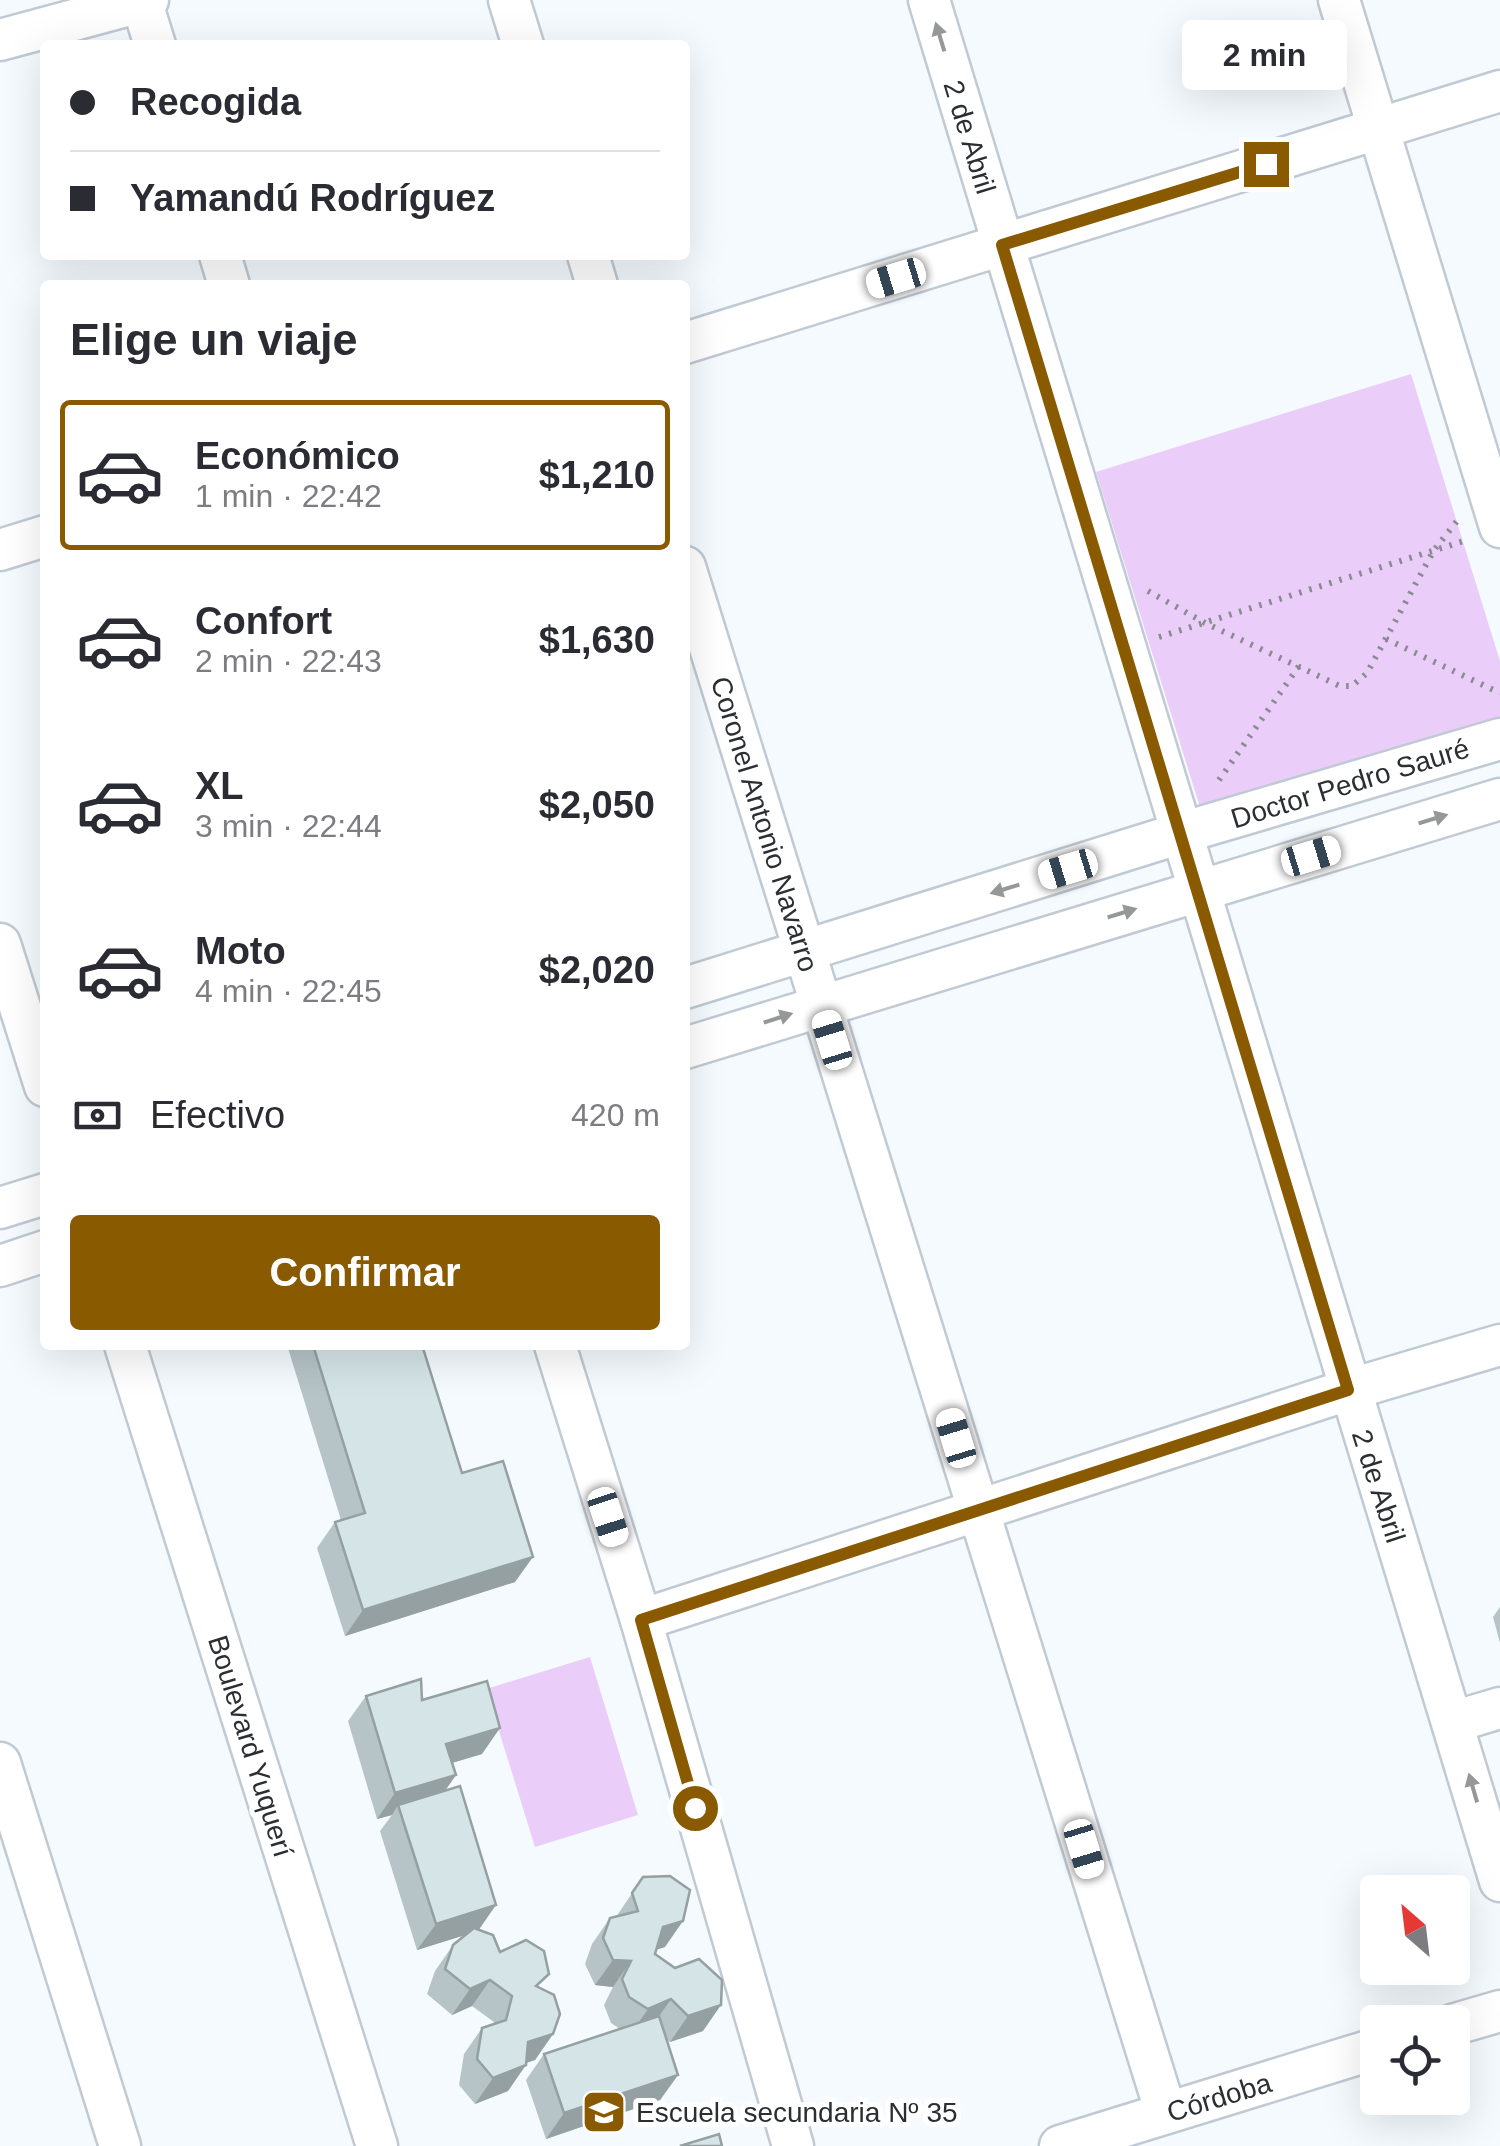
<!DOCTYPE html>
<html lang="es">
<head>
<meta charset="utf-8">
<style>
	body { margin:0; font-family:Arial,sans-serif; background:#f7f7f7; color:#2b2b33; height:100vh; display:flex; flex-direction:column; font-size:38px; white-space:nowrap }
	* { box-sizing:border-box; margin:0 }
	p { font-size:32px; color:#7c7c81 }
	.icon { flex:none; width:55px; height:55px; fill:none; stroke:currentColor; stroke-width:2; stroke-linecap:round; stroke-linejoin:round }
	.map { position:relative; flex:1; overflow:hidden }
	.panel { position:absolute; left:40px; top:280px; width:650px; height:1070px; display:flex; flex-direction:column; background:#fff; border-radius:10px; box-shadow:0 10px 40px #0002 }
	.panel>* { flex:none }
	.banner { position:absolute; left:40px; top:40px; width:650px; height:220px; border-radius:10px; box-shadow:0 10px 40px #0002; display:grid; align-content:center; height:220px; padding:0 30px; background:#fff }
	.needle { width:65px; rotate:332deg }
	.fabs { position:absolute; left:1360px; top:1875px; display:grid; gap:20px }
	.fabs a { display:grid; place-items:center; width:110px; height:110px; border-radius:10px; background:#fff; box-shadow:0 10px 40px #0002; font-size:50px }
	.end { position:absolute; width:45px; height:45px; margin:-22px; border:12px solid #895a00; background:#fff; box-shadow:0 0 0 5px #fff }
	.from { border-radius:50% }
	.bubble { position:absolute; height:70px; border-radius:10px; background:#fff; box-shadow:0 10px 40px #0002; font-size:32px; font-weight:600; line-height:70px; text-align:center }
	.car { position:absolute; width:30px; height:60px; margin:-30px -15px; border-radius:12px; box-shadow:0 0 8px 2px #0007; background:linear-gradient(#fff 24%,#345 0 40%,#fff 0 76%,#345 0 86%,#fff 0) }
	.banner b { display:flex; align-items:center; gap:35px; height:95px; font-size:38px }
	.banner b+b { border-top:2px solid #e1e1e2 }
	.banner i { width:25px; height:25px; background:#2b2b33 }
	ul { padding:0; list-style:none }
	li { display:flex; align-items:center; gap:30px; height:150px; margin:0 20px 15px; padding:0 10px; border:5px solid transparent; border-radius:10px }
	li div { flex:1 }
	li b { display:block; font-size:38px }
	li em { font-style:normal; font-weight:600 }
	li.on { border-color:#895a00 }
	li>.icon { width:90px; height:90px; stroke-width:1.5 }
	h2 { padding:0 30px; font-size:45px; line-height:120px }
	.pay { display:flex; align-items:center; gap:25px; height:110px; padding:0 30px; font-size:38px }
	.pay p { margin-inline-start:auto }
	.cta { display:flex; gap:20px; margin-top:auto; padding:20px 30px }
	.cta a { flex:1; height:115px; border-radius:10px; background:#895a00; color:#fff; font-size:40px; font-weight:600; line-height:115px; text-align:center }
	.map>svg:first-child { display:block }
</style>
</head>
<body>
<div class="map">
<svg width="1500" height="2146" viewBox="0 0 1500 2146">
	<rect width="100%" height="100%" fill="#f5fafe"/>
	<!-- green -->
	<g fill="#eacef9">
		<path d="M1411,374l89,287v64l-297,92 -107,-345z"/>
		<path d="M590,1657l48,158 -103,32 -49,-158z"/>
	</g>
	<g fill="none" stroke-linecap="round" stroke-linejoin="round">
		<defs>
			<g id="minor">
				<path d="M141,0l14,45"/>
				<path d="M509,0l14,45"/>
				<path d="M929,0l571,1881"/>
				<path d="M1339,0l161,527"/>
				<path d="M0,40l148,-40"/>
				<path d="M220,255l9,30"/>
				<path d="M588,255l9,30"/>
				<path d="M685,343l815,-252"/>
				<path d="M0,550l45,-14"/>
				<path d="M685,567l481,1546"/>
				<path d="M0,944l45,142"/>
				<path d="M685,988l496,-155 319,-94"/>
				<path d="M685,1048l815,-249"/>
				<path d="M0,1208l45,-14"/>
				<path d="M0,1266l45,-15"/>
				<path d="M125,1345l252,801"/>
				<path d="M555,1345l86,275 152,526"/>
				<path d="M641,1620l707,-230 152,-45"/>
				<path d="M1453,1722l47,-14"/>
				<path d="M0,1763l120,383"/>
				<path d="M1452,2025l48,-14"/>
				<path d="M1060,2146l318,-98"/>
			</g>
		</defs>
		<!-- minor casing -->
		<use href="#minor" stroke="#c0cad4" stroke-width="45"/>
		<!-- path -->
		<g stroke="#888c90" stroke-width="6" stroke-dasharray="2.5 8" stroke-linecap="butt">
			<path d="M1148,591l57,32 135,63h12l15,-13 67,-123 23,-29"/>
			<path d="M1159,637l308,-97"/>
			<path d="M1386,639l114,54"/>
			<path d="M1219,780l80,-114"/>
		</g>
		<!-- minor -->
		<use href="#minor" stroke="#fff" stroke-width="40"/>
	</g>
	<!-- wall -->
	<g fill="#b6c4c7">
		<path d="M287,1345h135l40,128 53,109 -170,54 -28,-88 18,-26 6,-2z"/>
		<path d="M1500,1607v36l-7,-26z"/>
		<path d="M366,1696l56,4 60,54 -30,9 4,12 -11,15 34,140 21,22 39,36 14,46 -18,26 -9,3 -18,28 -33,13 -16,-19 5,-31 18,-26 12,-4v-2l-22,-16 -20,9 -25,-21 8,-23 18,-26 12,-10 -48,15 -37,-119 12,-16 -15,4 -29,-98z"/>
		<path d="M643,1877l22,70 -9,3 -1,4 48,77 -33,11 -4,-3 12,36 -18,25 -114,39 -20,-59 18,-26 76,-25 -9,-6 -7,-18 9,-18 -18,-2 -10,-21 7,-20 18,-26 6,-1z"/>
	</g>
	<!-- shaded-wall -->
	<g fill="#94a0a2">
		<path d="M533,1557l-18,25 -170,54 18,-26z"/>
		<path d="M500,1728l-18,26 -54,16 18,-26z"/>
		<path d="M456,1775l-18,26 -40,4 -6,10 -15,4 18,-26z"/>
		<path d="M496,1905l-18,26 -61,19 19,-26z"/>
		<path d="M683,1921l-18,26 -21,6 19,-26z"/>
		<path d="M613,1960l18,1 -18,26 -18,-2z"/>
		<path d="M490,1980l-18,26 -20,9 18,-26z"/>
		<path d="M671,1999l-18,26 -23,10 18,-26z"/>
		<path d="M721,2005l-18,26 -33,11 18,-26z"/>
		<path d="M553,2034l-18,26 -25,8 18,-26z"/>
		<path d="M526,2065l-18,26 -33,13 18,-26z"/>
		<path d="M678,2075l-18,25 -114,39 18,-26z"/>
	</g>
	<!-- building -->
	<g fill="#d4e4e7" stroke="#94a0a2" stroke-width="2.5">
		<path d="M313,1345h109l40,128 41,-12 30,96 -170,53 -28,-88 30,-9z"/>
		<path d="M421,1679l1,21 65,-19 13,47 -54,16 10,31 -61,18 -29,-97z"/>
		<path d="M460,1786l36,119 -60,19 -38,-119z"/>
		<path d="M670,1876l20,14 -7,31 -20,6 -8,27 20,14 24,-9 23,21 -1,25 -33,11 -17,-17 -23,10 -19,-12 -7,-18 9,-18 -18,-1 -10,-22 7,-20 28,-7 -6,-18 11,-16z"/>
		<path d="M474,1928l19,7 7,17 26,-12 18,11 5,23 -13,12 18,9 6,19 -7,20 -25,8 -2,23 -33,13 -16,-19 5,-31 24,-8 6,-24 -22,-16 -20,9 -25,-20 8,-24z"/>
		<path d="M659,2016l19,59 -114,38 -20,-59z"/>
		<path d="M719,2134l3,12h-42z"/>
	</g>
	<!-- one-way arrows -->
	<defs><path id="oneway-solid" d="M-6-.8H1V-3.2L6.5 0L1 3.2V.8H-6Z" transform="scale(2.5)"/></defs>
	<g fill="#959798">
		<use href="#oneway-solid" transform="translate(940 37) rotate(-107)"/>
		<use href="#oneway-solid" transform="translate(1433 819) rotate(-17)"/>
		<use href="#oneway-solid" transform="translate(1005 889) rotate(163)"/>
		<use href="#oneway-solid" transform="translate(1122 913) rotate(-17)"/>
		<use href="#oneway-solid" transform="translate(778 1018) rotate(-18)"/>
		<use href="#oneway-solid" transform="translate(1473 1788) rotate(-106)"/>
	</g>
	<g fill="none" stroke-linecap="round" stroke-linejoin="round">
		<!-- route -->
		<path stroke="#895a00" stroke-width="12" d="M695,1808l-54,-188 707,-230 -346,-1145 264,-81"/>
	</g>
	<!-- icons -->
	<defs>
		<symbol id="school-square" viewBox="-11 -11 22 22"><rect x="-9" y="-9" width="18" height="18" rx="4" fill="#895a00" stroke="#fff"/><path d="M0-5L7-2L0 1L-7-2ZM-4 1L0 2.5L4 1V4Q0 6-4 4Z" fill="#fff"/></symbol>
	</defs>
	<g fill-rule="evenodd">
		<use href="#school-square" x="579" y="2087" width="50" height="50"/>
	</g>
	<g text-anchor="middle" stroke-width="10" stroke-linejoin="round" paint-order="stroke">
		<!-- street labels -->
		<g font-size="28" fill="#2b2f32" stroke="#fff">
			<text transform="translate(970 137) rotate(73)" y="10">2 de Abril</text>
			<text transform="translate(1350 783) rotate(-17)" y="10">Doctor Pedro Sauré</text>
			<text transform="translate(765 824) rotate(73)" y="10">Coronel Antonio Navarro</text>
			<text transform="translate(1379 1486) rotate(72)" y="10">2 de Abril</text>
			<text transform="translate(251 1746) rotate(73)" y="10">Boulevard Yuquerí</text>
			<text transform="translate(1219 2097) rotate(-17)" y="10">Córdoba</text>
		</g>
		<!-- poi labels -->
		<g font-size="28" fill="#2b2f32" stroke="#fff" text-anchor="start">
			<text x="636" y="2122">Escuela secundaria Nº 35</text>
		</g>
	</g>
</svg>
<div class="fabs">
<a><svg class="needle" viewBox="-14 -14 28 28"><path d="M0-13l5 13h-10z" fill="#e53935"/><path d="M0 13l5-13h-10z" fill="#7c7c81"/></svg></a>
<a><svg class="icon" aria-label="locate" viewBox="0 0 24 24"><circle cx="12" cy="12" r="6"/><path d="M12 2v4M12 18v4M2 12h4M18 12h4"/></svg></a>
</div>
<i class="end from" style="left:695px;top:1808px"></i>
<i class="end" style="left:1266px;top:164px"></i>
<div class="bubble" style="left:1182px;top:20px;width:165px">2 min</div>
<i class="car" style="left:896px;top:278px;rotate:253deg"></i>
<i class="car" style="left:1311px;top:856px;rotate:73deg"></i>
<i class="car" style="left:1068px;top:869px;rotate:253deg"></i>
<i class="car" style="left:832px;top:1040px;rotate:343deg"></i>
<i class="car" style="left:956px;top:1438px;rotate:343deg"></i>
<i class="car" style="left:608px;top:1517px;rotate:162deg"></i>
<i class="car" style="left:1084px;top:1849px;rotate:163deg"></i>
<div class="banner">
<b><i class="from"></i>Recogida</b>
<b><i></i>Yamandú Rodríguez</b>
</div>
<section class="panel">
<h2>Elige un viaje</h2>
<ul>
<li class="on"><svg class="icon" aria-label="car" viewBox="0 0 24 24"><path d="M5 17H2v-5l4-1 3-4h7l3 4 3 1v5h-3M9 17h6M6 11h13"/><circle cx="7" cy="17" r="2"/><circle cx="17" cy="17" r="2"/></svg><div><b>Económico</b><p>1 min · 22:42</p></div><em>$1,210</em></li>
<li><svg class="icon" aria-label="car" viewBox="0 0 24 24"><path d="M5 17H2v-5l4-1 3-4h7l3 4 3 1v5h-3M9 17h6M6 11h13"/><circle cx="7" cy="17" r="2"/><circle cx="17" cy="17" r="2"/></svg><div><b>Confort</b><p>2 min · 22:43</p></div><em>$1,630</em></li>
<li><svg class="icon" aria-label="car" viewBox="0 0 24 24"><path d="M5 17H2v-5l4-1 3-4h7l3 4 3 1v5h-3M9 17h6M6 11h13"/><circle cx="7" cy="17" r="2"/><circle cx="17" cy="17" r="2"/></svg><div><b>XL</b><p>3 min · 22:44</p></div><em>$2,050</em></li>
<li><svg class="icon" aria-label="car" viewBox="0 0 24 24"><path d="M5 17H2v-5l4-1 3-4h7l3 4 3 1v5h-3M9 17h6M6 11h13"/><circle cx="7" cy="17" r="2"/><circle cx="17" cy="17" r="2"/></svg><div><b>Moto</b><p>4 min · 22:45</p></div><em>$2,020</em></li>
</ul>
<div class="pay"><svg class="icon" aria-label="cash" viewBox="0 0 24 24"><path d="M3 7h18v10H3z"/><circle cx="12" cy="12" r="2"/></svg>Efectivo<p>420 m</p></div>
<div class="cta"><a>Confirmar</a></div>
</section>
</div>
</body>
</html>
